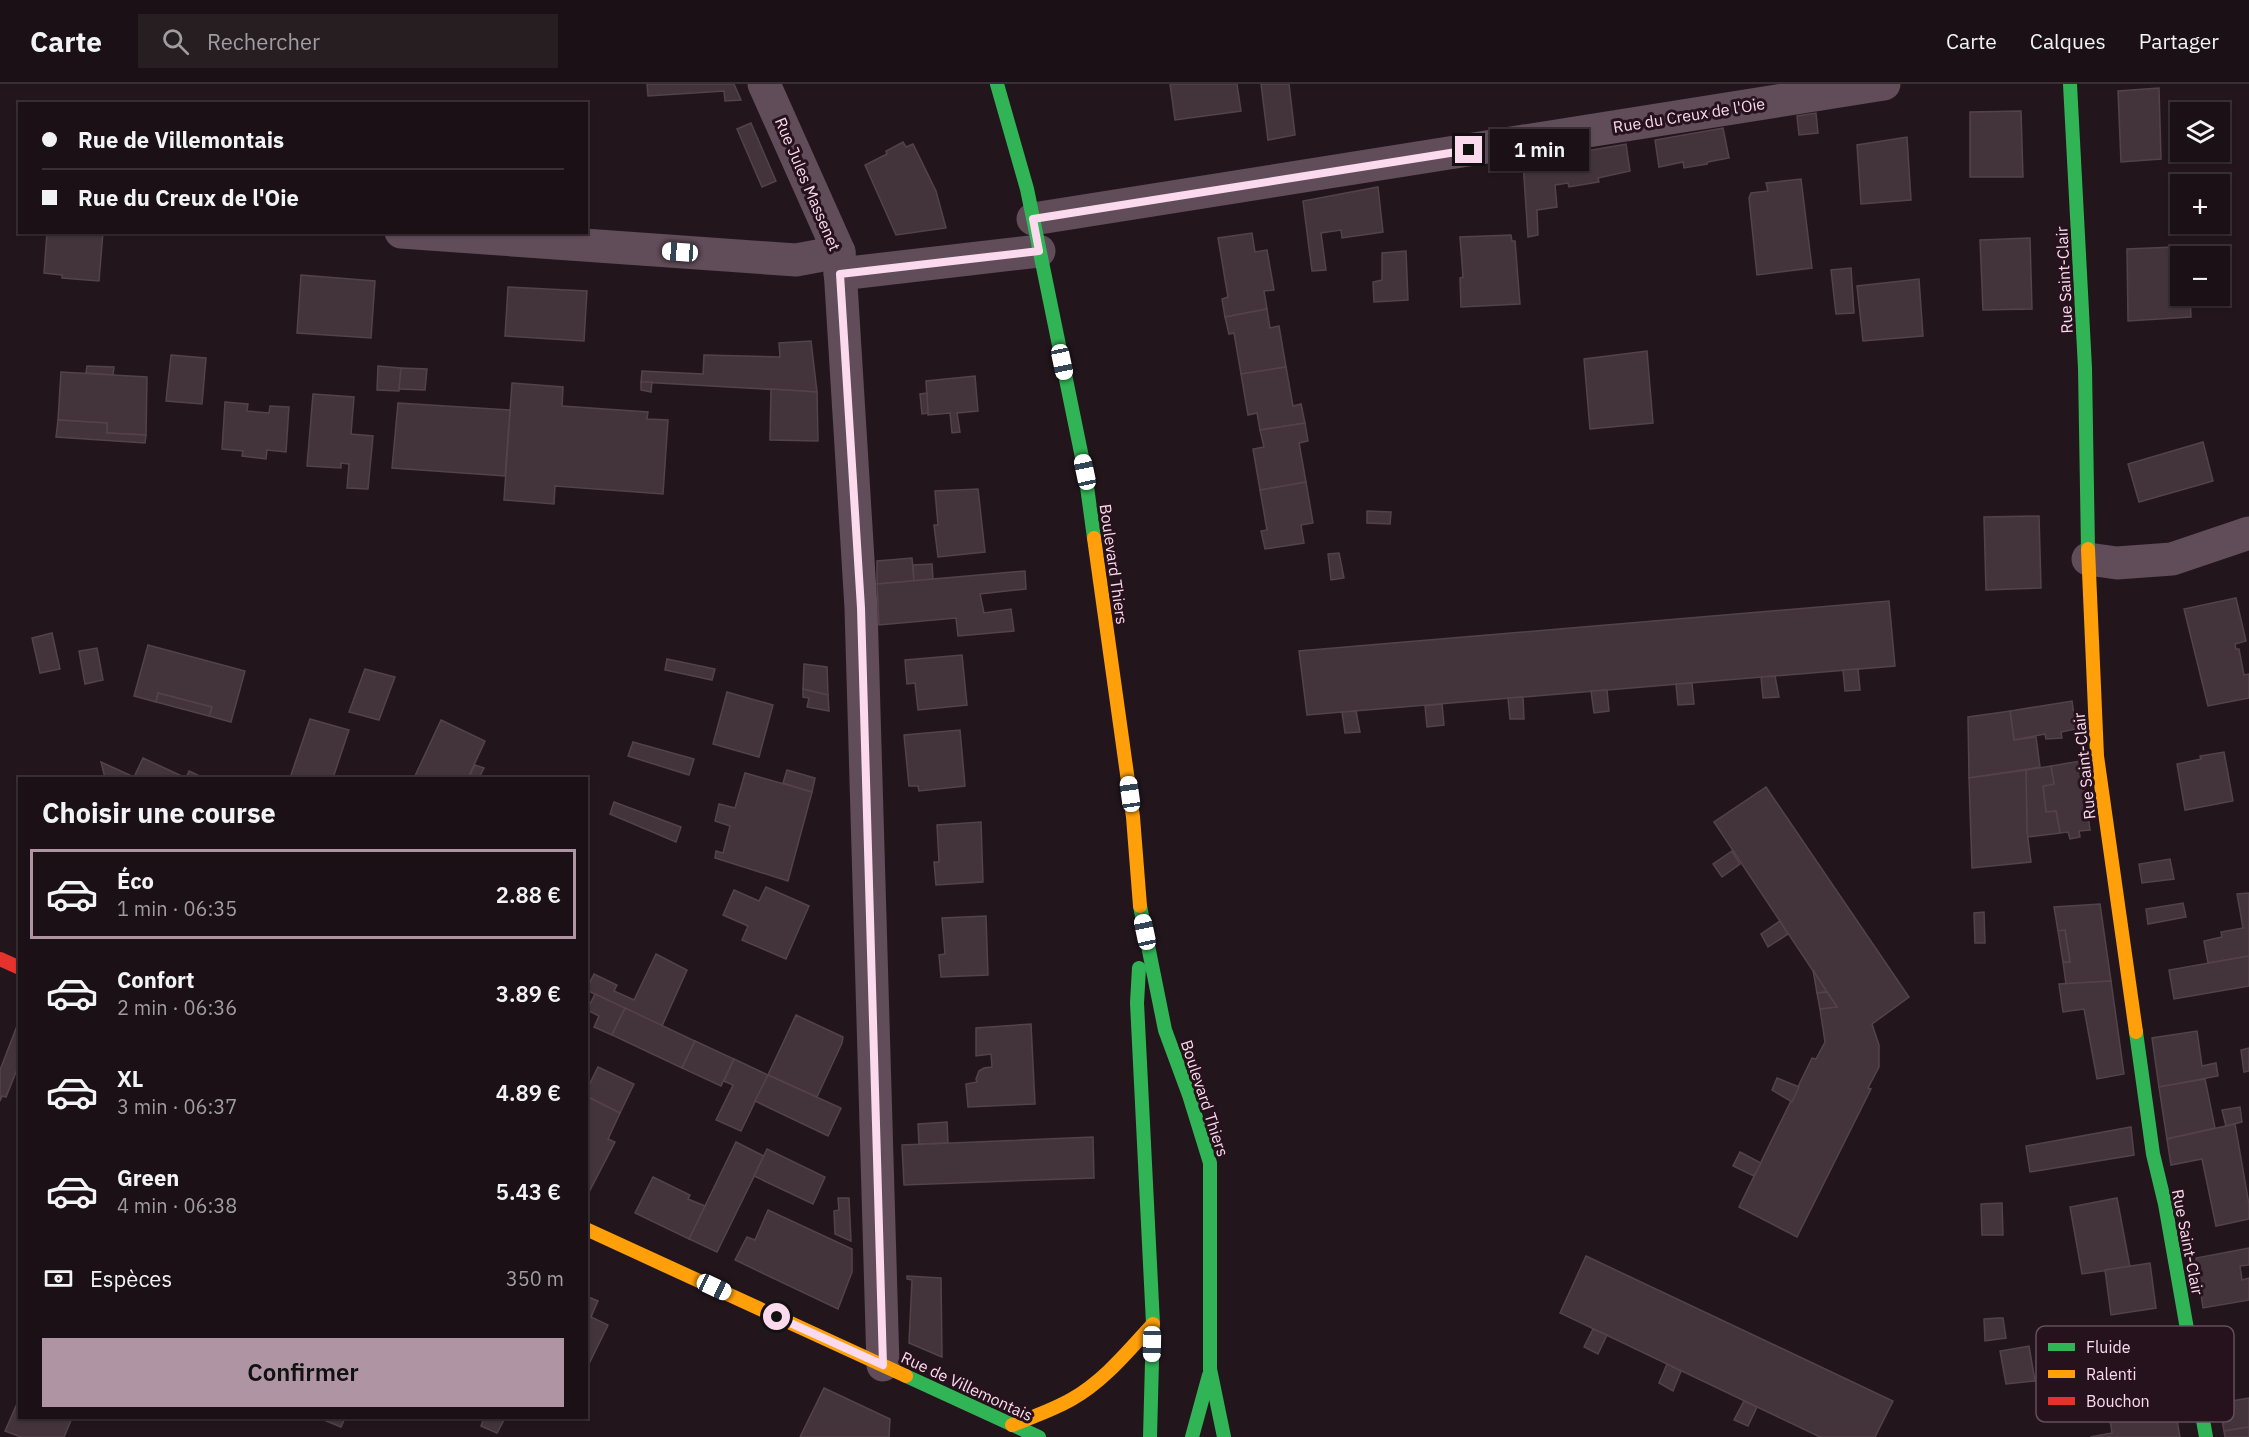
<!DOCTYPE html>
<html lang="fr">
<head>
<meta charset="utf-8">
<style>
	body { margin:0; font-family:"IBM Plex Sans",sans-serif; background:#271e22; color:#f1f3f6; height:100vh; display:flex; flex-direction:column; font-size:22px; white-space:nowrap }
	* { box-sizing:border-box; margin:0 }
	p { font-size:20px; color:#9f9da0 }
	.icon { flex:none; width:33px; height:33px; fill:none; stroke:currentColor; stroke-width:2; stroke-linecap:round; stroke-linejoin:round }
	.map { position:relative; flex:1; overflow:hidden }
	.details { position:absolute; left:18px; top:693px; width:570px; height:642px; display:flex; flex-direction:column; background:#1a1015; border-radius:0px; box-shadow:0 2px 4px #0004,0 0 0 2px #383034 }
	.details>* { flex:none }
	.guide { position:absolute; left:18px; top:18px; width:570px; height:132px; border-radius:0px; box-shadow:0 2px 4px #0004,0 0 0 2px #383034; display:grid; align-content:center; height:132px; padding:0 24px; background:#1a1015 }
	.buttons { position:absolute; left:2170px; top:18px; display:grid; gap:12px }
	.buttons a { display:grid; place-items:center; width:60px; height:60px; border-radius:0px; background:#1a1015; box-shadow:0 2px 4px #0004,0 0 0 2px #383034; font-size:30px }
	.end { position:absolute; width:27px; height:27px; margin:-14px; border:8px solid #fbdaed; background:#111; box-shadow:0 0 0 3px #111 }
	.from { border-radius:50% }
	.bubble { position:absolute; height:42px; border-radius:0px; background:#1a1015; box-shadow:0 2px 4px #0004,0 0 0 2px #383034; font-size:20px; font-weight:600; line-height:42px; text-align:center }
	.car { position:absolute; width:18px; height:36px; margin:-18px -9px; border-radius:8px; box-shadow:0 0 4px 2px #0007; background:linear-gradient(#fff 24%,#345 0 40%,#fff 0 76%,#345 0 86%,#fff 0) }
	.guide b { display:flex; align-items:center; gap:21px; height:57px; font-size:22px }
	.guide b+b { border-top:2px solid #383034 }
	.guide i { width:15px; height:15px; background:#f1f3f6 }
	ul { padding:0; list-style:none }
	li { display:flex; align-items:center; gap:18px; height:90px; margin:0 12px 9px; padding:0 12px; border:3px solid transparent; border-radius:0px }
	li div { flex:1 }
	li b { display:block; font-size:22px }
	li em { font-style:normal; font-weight:600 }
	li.current { border-color:#af95a4 }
	li>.icon { width:54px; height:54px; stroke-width:1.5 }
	h2 { padding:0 24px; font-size:27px; line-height:72px }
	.pay { display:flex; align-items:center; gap:15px; height:66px; padding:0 24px; font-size:22px }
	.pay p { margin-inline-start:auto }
	.action { display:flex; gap:12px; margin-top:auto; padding:12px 24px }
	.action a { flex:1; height:69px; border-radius:0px; background:#af95a4; color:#111; font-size:24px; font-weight:600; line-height:69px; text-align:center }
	header { display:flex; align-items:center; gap:36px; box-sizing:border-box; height:84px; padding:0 30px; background:#1a1015; border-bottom:2px solid #383034 }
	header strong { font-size:28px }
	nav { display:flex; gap:33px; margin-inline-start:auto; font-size:21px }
	.search { width:420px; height:54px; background:#271e22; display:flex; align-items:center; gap:15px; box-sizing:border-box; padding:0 21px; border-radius:0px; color:#9f9da0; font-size:22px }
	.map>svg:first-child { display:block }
</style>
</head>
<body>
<header>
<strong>Carte</strong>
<div class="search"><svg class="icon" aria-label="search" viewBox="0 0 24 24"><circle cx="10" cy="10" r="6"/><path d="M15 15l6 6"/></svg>Rechercher</div>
<nav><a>Carte</a><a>Calques</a><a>Partager</a></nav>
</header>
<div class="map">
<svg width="2249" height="1353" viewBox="0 0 2249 1353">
	<rect width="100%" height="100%" fill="#22161c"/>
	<!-- building -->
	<g fill="#43343c" stroke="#54424b" stroke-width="1.5">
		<path d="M647,0h87l7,16 -16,1 -1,-10 -76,5z"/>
		<path d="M1170,0h67l4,27 -66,9z"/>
		<path d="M1261,0h28l6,51 -27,5z"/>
		<path d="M2159,4l2,71 -40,3 -3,-71z"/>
		<path d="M2021,27l2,66h-53v-65z"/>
		<path d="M1816,29l2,20 -19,2 -2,-19z"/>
		<path d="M751,39l25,58 -14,6 -25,-58z"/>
		<path d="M1723,44l6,30 -21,4 -1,2 -23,4 -1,-6 -24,5 -4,-27z"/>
		<path d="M1907,53l4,63 -50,4 -4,-59z"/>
		<path d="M903,58l3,5 7,-3 23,47 10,37 -50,7 -31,-70 22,-11 -1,-3z"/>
		<path d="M1626,60l4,27 -32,7 1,4 -30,5 -1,-4 -13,2 2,22 -20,3 1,25 -10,2 -5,-75z"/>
		<path d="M1801,95l11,89 -55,7 -8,-77 2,-5 17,-2 -2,-8z"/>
		<path d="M1378,103l5,45 -41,6 -1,-8 -20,3 5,37 -14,1 -9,-70z"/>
		<path d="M47,148h56l-4,49 -37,-3v-3l-18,-2z"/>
		<path d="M1252,149l3,19 12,-2 7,40 -10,1 3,18 -42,8 -3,-18 6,-2 -10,-59z"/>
		<path d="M1511,151l1,6h3l5,63 -59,3 -1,-29 3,-1 -3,-40z"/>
		<path d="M2030,154l2,71 -49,1 -3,-70z"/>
		<path d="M2174,163l2,35h5v14h9l1,21 -63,4 -1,-72z"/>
		<path d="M1406,167l2,49 -34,2 -1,-20 9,-2v-27z"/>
		<path d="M1851,184l3,45 -18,1 -5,-44z"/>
		<path d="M301,191l74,6 -4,57 -74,-5z"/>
		<path d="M1919,195l4,57 -60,5 -6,-55z"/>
		<path d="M508,203l79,4 -3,50 -79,-5z"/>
		<path d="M1267,225l3,19 9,-2 7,41 -45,7 -7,-41 -5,1 -4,-17z"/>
		<path d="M811,257l6,51 -176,-10 1,-11 61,3 1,-19 76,2 -1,-14z"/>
		<path d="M1647,267l6,72 -63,6 -6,-70z"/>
		<path d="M171,271l35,3 -4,46 -36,-3z"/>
		<path d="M87,282l27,1 -1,8 -27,-2z"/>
		<path d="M378,282l23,2 -2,23 -22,-1z"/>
		<path d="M1286,283l7,39 8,-2 4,19 -45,7 -3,-17 -9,2 -7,-41z"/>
		<path d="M401,284l26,1 -2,21 -26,-1z"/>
		<path d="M61,288l86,5 -1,58 -39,-2v-10l-49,-3z"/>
		<path d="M975,292l3,35 -21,2 3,19 -8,1 -2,-20 -22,2 -2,-34z"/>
		<path d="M641,298h11l-1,10 -10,-2z"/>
		<path d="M512,299l51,4 -1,19 86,6 -1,7 21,1 -5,74 -108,-8 -1,18 -50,-4z"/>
		<path d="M771,305l46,3 1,49 -48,-1z"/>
		<path d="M927,309l1,20 -6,1 -2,-20z"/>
		<path d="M313,310l41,3 -3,37 22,2 -5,53 -21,-1 2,-24 -8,-1v5l-34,-2z"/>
		<path d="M225,318l23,2 -1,7 22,2 1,-7 19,1 -3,45 -19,-2 -1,9 -24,-3 1,-5 -21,-2z"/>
		<path d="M398,319l112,7 -5,66 -113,-8z"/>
		<path d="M58,336l49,3v10l39,2 -1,8 -89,-6z"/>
		<path d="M1305,339l3,18 -9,2 7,39 -46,8 -7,-41 11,-2 -4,-17z"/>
		<path d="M2203,358l10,39 -74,21 -11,-38z"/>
		<path d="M1306,398l7,41 -12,2 3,18 -39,6 -4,-18 6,-1 -7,-40z"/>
		<path d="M978,405l7,63 -47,5 -4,-32h4l-3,-34z"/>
		<path d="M1367,427l24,1 -1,12 -23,-1z"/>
		<path d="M2039,432l2,72 -55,2 -2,-73z"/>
		<path d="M1339,469l5,25 -13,2 -3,-26z"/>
		<path d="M912,474l2,23 -37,3v-23z"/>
		<path d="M932,480l1,15 -19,2 -1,-16z"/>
		<path d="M1025,487l1,18 -46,5 4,19 27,-4 3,22 -56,5 -2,-18 -77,7 -2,-41z"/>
		<path d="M2236,514l10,43 -11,3 1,5h3l5,26 5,-1v24l-41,8 -24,-97z"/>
		<path d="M1889,517l6,65 -588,49 -8,-64z"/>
		<path d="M52,549l8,36 -20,4 -8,-35z"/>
		<path d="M148,561l97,26 -14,51 -22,-6 3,-9 -54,-14 -2,9 -22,-6z"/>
		<path d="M97,564l6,32 -18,4 -6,-33z"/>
		<path d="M962,571l5,50 -49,5 -3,-27 -8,1 -2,-24z"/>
		<path d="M667,575l48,10 -3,11 -47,-10z"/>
		<path d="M804,580l23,3 1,28 -25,-6z"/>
		<path d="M365,585l30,8 -16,43 -30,-8z"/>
		<path d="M1858,585l2,21 -15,1 -2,-21z"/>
		<path d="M1775,592l4,21 -16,1 -2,-21z"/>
		<path d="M1692,599l2,21 -16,1 -2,-21z"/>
		<path d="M803,605l25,6 1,16 -22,-4 2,-9 -6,-1z"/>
		<path d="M1607,606l2,21 -15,2 -3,-22z"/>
		<path d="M727,608l46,13 -14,52 -46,-13z"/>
		<path d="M158,609l54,14 -3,9 -53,-14z"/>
		<path d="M1523,613l1,22h-14l-2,-21z"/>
		<path d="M2072,617l4,28 -15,3 1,6 -16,1 -1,-5 -31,6 -4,-29z"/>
		<path d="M1442,620l2,21 -17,2 -2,-21z"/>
		<path d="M1356,627l4,21 -15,1 -3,-21z"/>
		<path d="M2010,627l4,29 22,-3 4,30 -71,11 -1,-61z"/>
		<path d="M310,635l39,11 -16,48h-43z"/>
		<path d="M441,636l44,21 -17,37h-54z"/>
		<path d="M960,646l5,56 -46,5 -1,-5h-9l-5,-51z"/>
		<path d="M633,658l61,17 -5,16 -61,-19z"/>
		<path d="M2224,668l9,49 -48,9 -8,-46 24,-5 -1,-3z"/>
		<path d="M143,674l43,20 3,-7 15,7h-67l-3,-1z"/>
		<path d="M2080,677l10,69 -11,1 1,6 -10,2 -2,-7 -8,1 -4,-22 -10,1 -3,-26 11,-2 -3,-18z"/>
		<path d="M101,678l33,15 3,1h-32z"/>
		<path d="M475,681l9,3 -5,10 -10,-1z"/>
		<path d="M2051,682l3,18 -11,2 3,26 10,-1 4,22 -33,4 -1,-67z"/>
		<path d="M787,686l28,8 -3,14 -29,-9z"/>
		<path d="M2026,686l1,61 4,31 -59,6 -3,-90z"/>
		<path d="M745,689l67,19 -24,89 -73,-23 1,-7 7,2 7,-27 -15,-5 4,-17 16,4z"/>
		<path d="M1766,703l143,210 -37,27 7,21v22l-11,21 3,1 -74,148 -58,-30 73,-149 4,1 9,-17 -5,-33 17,-2 -123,-185z"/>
		<path d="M614,718l67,25 -5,15 -66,-28z"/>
		<path d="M981,738l2,60 -47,3 -2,-23h5l-2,-37z"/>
		<path d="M1732,767l8,13 -18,13 -9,-13z"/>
		<path d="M2170,775l4,20 -32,4 -3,-19z"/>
		<path d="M766,803l43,19 -23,53 -44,-19 6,-14 -25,-11 11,-25 25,11z"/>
		<path d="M2249,809v63l-41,7 -4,-22 18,-4 -1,-5 22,-4 -6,-34z"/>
		<path d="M2183,819l3,14 -38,7 -2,-15z"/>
		<path d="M2100,820l11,77 -45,3 -3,-22h7l-5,-32 -7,1 -4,-24z"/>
		<path d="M1984,828l1,31h-10l-1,-30z"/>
		<path d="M986,832l2,59 -47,2 -2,-22 6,-1 -3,-36z"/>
		<path d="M1780,837l8,13 -20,13 -7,-13z"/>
		<path d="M2065,846l5,32h-7l-5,-31z"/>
		<path d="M656,870l31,16 -25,56 -76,-36 8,-16 23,11 -3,6 20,9z"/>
		<path d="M2249,872v30l-75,13 -5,-29z"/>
		<path d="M1813,886l14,22 -10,1z"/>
		<path d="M2111,897l13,93 -27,5 -13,-70 -21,3 -4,-28z"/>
		<path d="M1827,908l10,15 -17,2 -3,-16z"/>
		<path d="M595,910l30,14 -13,27 -18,-8 5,-11 -12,-6z"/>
		<path d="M625,924l70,33 -13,27 -70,-33z"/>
		<path d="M796,931l47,22 -1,6 -25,54 -49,-22z"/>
		<path d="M1031,940l4,80 -67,3 -2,-23 11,-2 -1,-3 3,-8 5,-3 8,-1 -1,-13 -15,2v-28z"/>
		<path d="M17,942l3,1v35l-14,35 -4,-1 -2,5v-31z"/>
		<path d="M2197,947l5,35 14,-3 2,13 -59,11 -7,-49z"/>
		<path d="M695,957l39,18 -13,27 -39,-18z"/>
		<path d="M2249,964v23l-5,1 -3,-22z"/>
		<path d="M734,975l34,16 -27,56 -25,-11 17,-35 -9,-4z"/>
		<path d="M598,983l36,17 -14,29 -34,-17v-5z"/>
		<path d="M768,991l73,33 -13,28 -73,-35z"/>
		<path d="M1777,994l22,9 -7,15 -20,-12z"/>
		<path d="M2205,995l10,49 -48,11 -8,-52z"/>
		<path d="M586,1012l34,17 -12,26 7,3 -26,50 -3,-1z"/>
		<path d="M2240,1023l2,15 -16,4 -4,-16z"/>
		<path d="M947,1038l1,21 -29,1 -1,-20z"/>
		<path d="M2235,1040l14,80v15l-33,7 -14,-67 -31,6 -4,-26z"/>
		<path d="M2131,1043l3,28 -104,17 -4,-26z"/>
		<path d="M1093,1053l1,41 -190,7 -2,-40z"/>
		<path d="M736,1058l28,14 -47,96 -28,-13z"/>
		<path d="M767,1065l58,28 -12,27 -59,-28z"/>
		<path d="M1740,1068l21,11 -7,13 -21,-10z"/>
		<path d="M653,1093l37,18 -2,4 17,7 -16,33 -54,-26z"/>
		<path d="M838,1114h11l2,43 -16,-7 -1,-23 5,-1z"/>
		<path d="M2117,1114l13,69 -48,7 -12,-67z"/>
		<path d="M2002,1119l1,32h-21l-1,-31z"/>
		<path d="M768,1126l84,39v23l-14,37 -103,-49 12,-23 8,3z"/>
		<path d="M2249,1164v17l-9,1 2,14 7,-2v22l-46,8 -7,-50z"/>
		<path d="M1586,1172l307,145 -18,36h-55l-260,-124z"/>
		<path d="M2150,1179l6,45 -45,7 -6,-45z"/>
		<path d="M907,1192l34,2 1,79 -33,-14 3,-63 -5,-1z"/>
		<path d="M586,1212l12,5 -7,16 17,8 -22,45z"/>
		<path d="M1998,1234h5l3,20 -21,3 -1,-22z"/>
		<path d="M1593,1245l14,6 -9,19 -14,-7z"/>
		<path d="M2029,1262l6,35 -29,3 -6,-33z"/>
		<path d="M1667,1280l14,7 -8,20 -14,-8z"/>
		<path d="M2161,1282l7,32h5l7,39h-90l22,-4 -2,-13 31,-4 -8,-47z"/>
		<path d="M824,1304l66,31 -1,18h-89z"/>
		<path d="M20,1313v21h52l-8,19h-43l-16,-6z"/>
		<path d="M2249,1314v29l-25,4 -5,-28z"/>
		<path d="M1744,1317l13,6 -9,19 -14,-6z"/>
		<path d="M319,1334h26l-4,9z"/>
		<path d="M484,1334h21l-8,15 -16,-7z"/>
		<path d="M2249,1343v10h-24l-1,-6z"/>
	</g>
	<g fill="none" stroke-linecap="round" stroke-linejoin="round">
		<!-- street -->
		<g stroke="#614c59" stroke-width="33">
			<path d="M764,0l75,168 22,356 22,757"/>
			<path d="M1033,135l851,-135"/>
			<path d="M401,148l395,28 43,-8"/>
			<path d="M840,190l199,-23"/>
			<path d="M2088,475l29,4 55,-4 77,-26"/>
		</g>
		<!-- fast -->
		<g stroke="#30b455" stroke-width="14">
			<path d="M997,0l30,105 58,283 9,66"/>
			<path d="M2070,0l15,284 3,181"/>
			<path d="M1140,822l25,124 24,65 21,68v206l14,68"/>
			<path d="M1139,884l-2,35 16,321 -3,113"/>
			<path d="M2136,948l17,122 12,50 41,233"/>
			<path d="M906,1292l133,61"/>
			<path d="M1192,1353l17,-62"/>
		</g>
		<!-- slow -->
		<g stroke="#ff9f0a" stroke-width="14">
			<path d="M1094,454l39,279 7,89"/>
			<path d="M2088,465l9,207 39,276"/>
			<path d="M586,1145l320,147"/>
			<path d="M1012,1341c20,-8 41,-15 60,-26 32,-18 56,-48 81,-75"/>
		</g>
		<!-- jam -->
		<path stroke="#e5322d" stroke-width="14" d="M0,875l20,9"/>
	</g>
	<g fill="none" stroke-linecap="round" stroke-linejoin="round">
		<!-- route -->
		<path stroke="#fbdaed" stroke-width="8" d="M777,1233l106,48 -22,-757 -21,-334 199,-23 -6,-32 436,-69"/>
	</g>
	<g text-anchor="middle" stroke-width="6" stroke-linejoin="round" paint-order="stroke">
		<!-- street labels -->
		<g font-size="16" fill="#fbdaed" stroke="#26121c">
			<text transform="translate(1689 31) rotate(-9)" y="6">Rue du Creux de l'Oie</text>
			<text transform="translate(808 100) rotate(67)" y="6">Rue Jules Massenet</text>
			<text transform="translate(2064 196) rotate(-93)" y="6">Rue Saint-Clair</text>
			<text transform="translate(1114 480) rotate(82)" y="6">Boulevard Thiers</text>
			<text transform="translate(2084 682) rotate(-96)" y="6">Rue Saint-Clair</text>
			<text transform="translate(1205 1014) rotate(72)" y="6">Boulevard Thiers</text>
			<text transform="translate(2188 1158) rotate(79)" y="6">Rue Saint-Clair</text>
			<text transform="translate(967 1302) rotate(25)" y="6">Rue de Villemontais</text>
		</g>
	</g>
	<!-- legend -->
	<rect x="2036" y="1242" width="198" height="96" rx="9" fill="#26121c" stroke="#664e5b" stroke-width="1.5"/>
	<rect x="2048" y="1259" width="27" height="8" fill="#30b455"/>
	<rect x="2048" y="1286" width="27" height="8" fill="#ff9f0a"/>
	<rect x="2048" y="1313" width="27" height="8" fill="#e5322d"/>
	<g font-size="16" fill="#fbdaed">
		<text x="2086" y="1269">Fluide</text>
		<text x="2086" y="1296">Ralenti</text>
		<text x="2086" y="1323">Bouchon</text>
	</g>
</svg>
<div class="buttons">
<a><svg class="icon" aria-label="layers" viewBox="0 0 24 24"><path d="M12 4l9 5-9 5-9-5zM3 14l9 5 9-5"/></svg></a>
<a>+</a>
<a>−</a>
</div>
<i class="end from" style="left:777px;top:1233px"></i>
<i class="end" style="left:1469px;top:66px"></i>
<div class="bubble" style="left:1490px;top:45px;width:99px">1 min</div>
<i class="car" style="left:680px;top:168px;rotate:274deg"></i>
<i class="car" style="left:1062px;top:278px;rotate:168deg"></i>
<i class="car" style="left:1085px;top:388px;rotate:348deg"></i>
<i class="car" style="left:1130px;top:710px;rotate:352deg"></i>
<i class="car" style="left:1145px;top:848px;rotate:348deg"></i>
<i class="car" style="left:714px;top:1203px;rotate:115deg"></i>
<i class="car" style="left:1152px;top:1260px;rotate:181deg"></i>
<div class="guide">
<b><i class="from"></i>Rue de Villemontais</b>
<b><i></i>Rue du Creux de l'Oie</b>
</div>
<section class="details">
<h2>Choisir une course</h2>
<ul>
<li class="current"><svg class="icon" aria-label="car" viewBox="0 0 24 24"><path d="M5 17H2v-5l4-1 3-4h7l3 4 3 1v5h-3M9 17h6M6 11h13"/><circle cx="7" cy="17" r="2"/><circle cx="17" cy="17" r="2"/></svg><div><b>Éco</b><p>1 min · 06:35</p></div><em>2.88 €</em></li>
<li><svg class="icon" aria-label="car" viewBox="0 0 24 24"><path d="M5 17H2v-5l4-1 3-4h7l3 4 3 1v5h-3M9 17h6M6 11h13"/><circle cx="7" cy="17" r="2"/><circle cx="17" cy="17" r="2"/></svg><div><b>Confort</b><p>2 min · 06:36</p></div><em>3.89 €</em></li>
<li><svg class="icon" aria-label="car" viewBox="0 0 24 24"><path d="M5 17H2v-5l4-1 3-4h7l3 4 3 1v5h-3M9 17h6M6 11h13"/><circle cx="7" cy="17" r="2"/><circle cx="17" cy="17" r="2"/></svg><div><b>XL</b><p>3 min · 06:37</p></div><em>4.89 €</em></li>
<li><svg class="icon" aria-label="car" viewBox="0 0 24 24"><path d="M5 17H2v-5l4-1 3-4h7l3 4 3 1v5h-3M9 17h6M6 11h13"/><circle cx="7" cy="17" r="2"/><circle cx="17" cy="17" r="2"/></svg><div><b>Green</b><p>4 min · 06:38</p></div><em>5.43 €</em></li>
</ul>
<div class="pay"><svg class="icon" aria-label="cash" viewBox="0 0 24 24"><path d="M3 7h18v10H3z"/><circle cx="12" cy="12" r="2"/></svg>Espèces<p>350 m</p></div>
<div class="action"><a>Confirmer</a></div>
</section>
</div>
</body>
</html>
